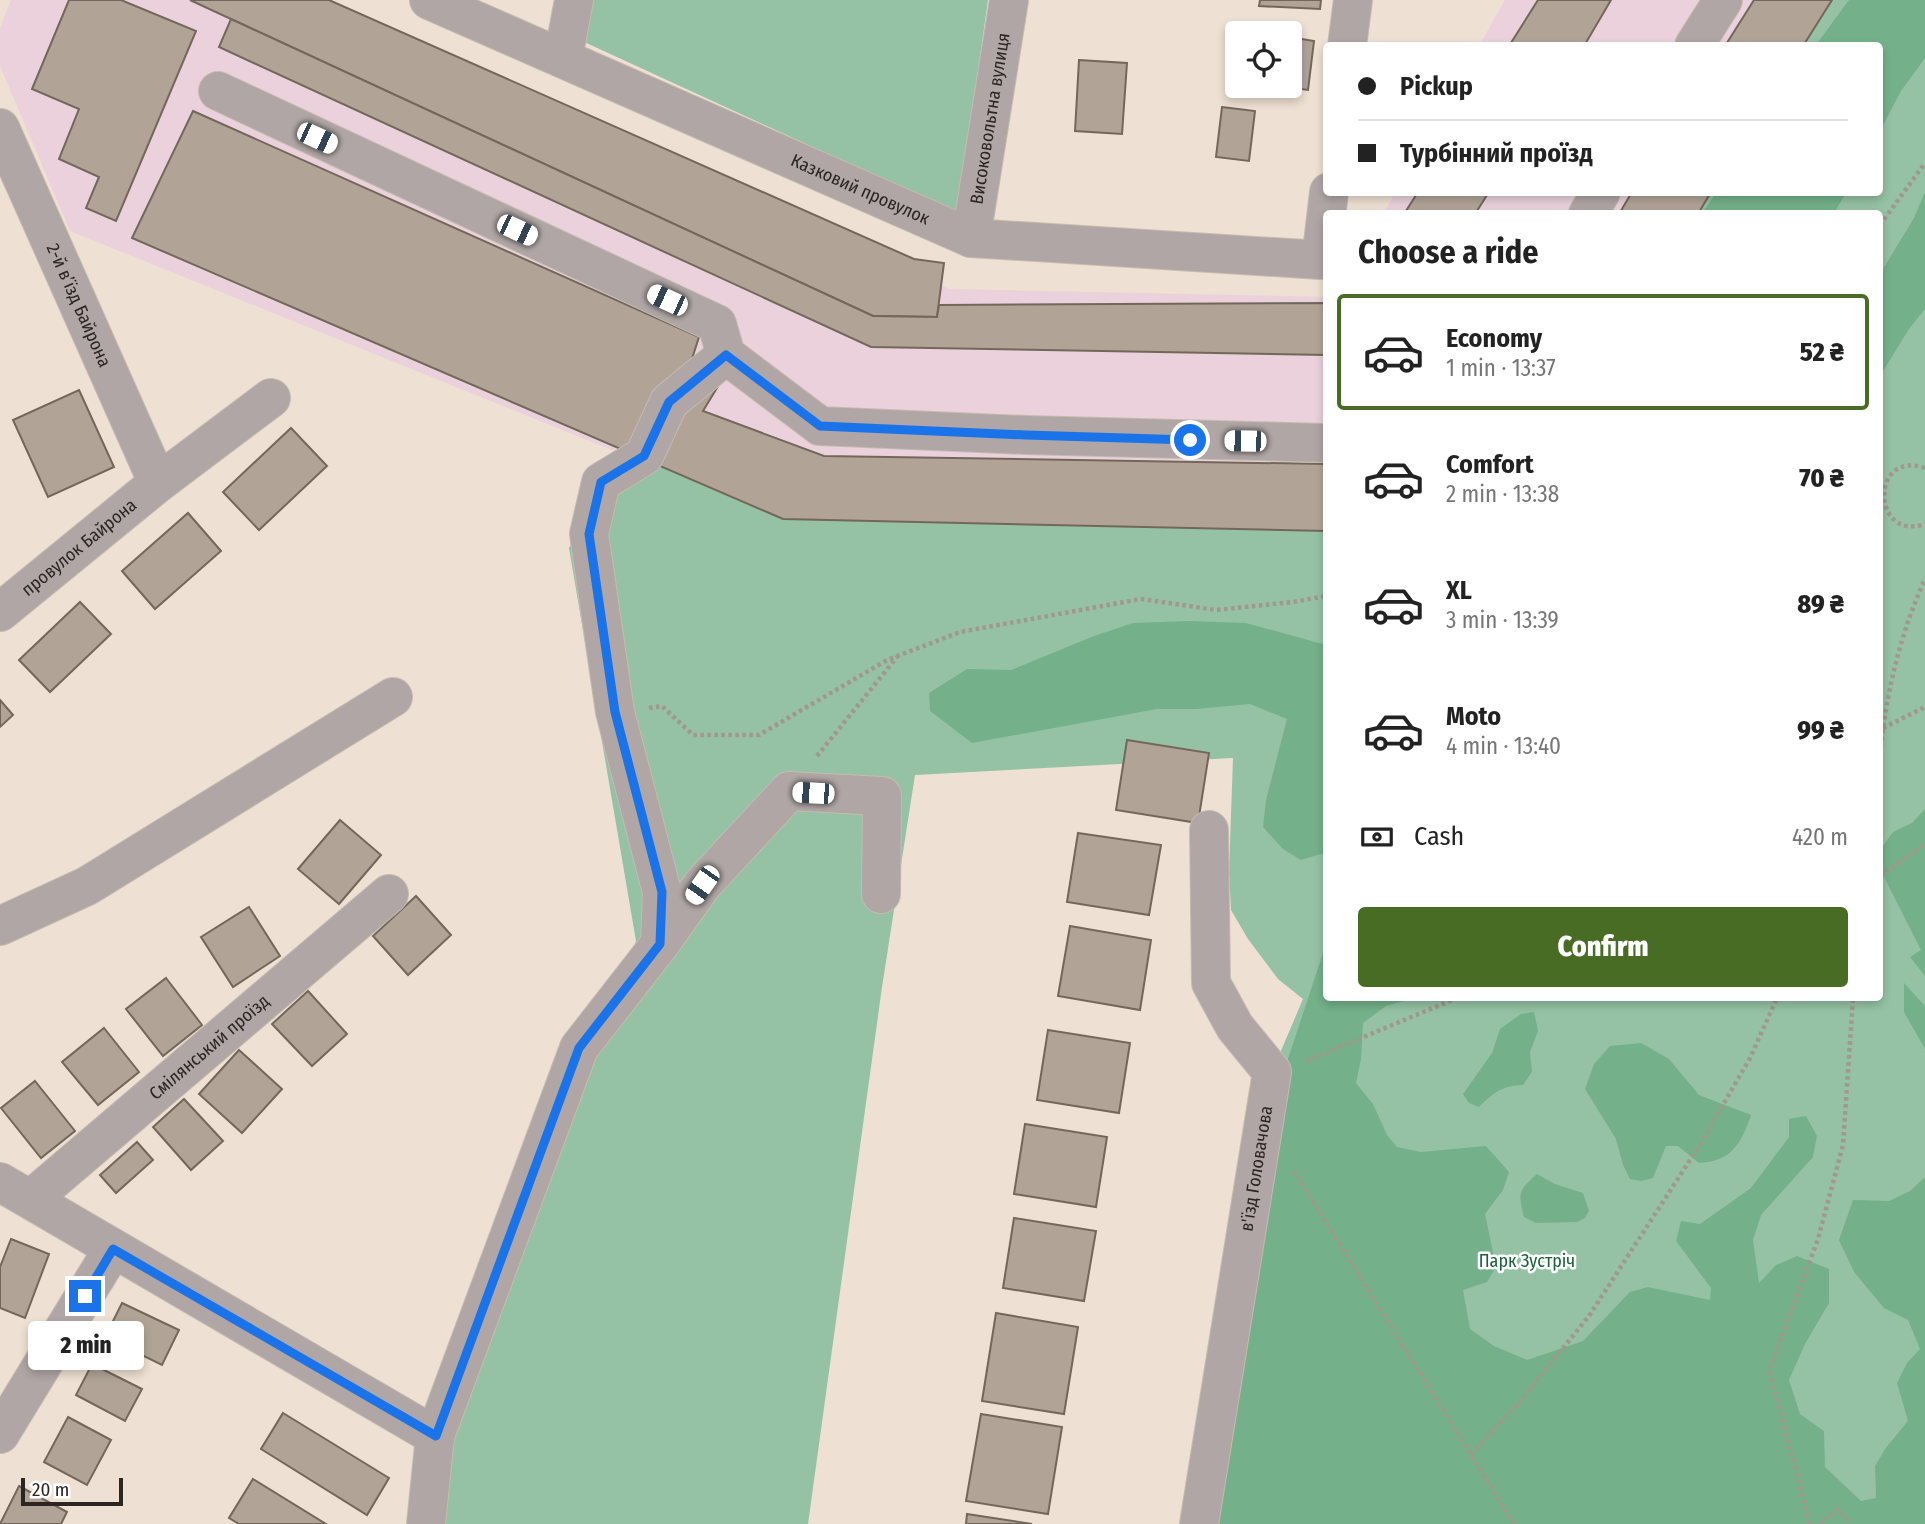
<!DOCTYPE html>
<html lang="en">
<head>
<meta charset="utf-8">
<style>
	body { margin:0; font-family:"Fira Sans Condensed",sans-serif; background:#f2f2f2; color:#222; height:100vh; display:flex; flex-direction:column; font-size:26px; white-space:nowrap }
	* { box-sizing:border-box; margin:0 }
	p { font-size:23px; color:#767676 }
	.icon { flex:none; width:38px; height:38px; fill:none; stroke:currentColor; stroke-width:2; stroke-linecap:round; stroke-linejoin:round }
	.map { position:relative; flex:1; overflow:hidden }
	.panel { position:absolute; left:1323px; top:210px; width:560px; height:791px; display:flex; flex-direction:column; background:#fff; border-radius:7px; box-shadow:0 4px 10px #0003 }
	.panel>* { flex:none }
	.guide { position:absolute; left:1323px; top:42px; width:560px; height:154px; border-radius:7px; box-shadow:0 4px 10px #0003; display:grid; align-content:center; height:154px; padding:0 35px; background:#fff }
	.controls { position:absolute; left:1225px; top:21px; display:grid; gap:14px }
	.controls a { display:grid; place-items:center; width:77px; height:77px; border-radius:7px; background:#fff; box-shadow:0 4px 10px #0003; font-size:35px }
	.scale { position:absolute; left:21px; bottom:18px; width:102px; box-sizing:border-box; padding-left:7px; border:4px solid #2b2621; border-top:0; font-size:19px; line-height:24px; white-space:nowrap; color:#2b2621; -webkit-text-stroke:5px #fff; paint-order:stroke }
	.end { position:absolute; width:32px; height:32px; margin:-16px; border:9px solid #1a73e8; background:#fff; box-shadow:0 0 0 4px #fff }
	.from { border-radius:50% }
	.bubble { position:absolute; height:49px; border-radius:7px; background:#fff; box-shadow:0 4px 10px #0003; font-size:23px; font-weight:800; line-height:49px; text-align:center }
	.car { position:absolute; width:21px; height:42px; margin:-21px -10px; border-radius:9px; box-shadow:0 0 5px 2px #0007; background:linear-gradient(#fff 24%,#345 0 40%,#fff 0 76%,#345 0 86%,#fff 0) }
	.guide b { display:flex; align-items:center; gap:24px; height:66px; font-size:26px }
	.guide b+b { border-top:2px solid #e0e0e0 }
	.guide i { width:18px; height:18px; background:#222 }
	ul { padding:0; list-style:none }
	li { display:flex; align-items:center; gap:21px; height:116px; margin:0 14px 10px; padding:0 21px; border:4px solid transparent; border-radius:7px }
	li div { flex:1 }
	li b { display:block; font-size:26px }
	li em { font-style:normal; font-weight:800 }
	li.active { border-color:#496c25 }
	li>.icon { width:63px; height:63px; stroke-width:1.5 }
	h2 { padding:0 35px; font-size:32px; line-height:84px }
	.pay { display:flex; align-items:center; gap:18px; height:77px; padding:0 35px; font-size:26px }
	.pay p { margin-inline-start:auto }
	.cta { display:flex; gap:14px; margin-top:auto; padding:14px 35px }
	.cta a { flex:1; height:80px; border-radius:7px; background:#496c25; color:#fff; font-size:28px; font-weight:800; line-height:80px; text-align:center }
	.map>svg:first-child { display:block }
</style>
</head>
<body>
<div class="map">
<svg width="1925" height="1524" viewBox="0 0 1925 1524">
	<rect width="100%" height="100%" fill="#eee0d2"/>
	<!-- industrial -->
	<g fill="#ead1db">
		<path d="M11,0h315l624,289 376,8v234l-543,-12 -713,-288 -70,-165v-38z"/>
		<path d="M1505,0h327l-29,45 -324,1z"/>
		<path d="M1395,193h316l-13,20 -315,1z"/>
	</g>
	<!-- green -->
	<g fill="#95c2a4">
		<path d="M590,0h398l-30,214 -376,-173z"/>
		<path d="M1832,0h93v1524h-726l73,-452 31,-73 -25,-20 -30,-40 -17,-29 -2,-38 4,-114 -318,17 -33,212 -74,537h-366l6,-70 142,-401 46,-112 -67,-393 55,-98 159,69 543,12v467h554v-784l-182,-1 13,-20 169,-1v-146l-77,-1z"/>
	</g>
	<!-- forest -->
	<g fill="#74b18a">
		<path d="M1849,0h76v58l-24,33 -21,40v-85l-64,-1z"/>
		<path d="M1925,192v117l-16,20 -29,47v-102l34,-56z"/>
		<path d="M1716,193v-1l130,1 -12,20h-132z"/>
		<path d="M1190,621l56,2 80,22v209h-5l-20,6 -18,-11 -20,-22 3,-27 21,-81 -37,-15 -54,5h-39l-185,34 -42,-32 -1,-18 38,-24 44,1 83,-34 39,-13z"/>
		<path d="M1925,809v167l-15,-19 11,-7 -41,-81v-19l13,-18 19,-9z"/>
		<path d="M1323,953h3v45h88l-28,8 -23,17 -2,36 -5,24 17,21 14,31 10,12 24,5 65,-6 23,26 -6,18 -18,24 11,53 -9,15 -24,8 7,39 24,17 33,14 56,-19 47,-49 18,-5 62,13 1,-12 -35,-47 5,-20 19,3 51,-36 38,-51v-18l17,-3 11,20 -4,21 -52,58 -8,25 6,43 17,-18 21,-9 32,13v34l-24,41 -16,36 11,34 24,17 1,36 36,34 15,-3 -1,-32 10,-17 23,-28 -11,-38 10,-20 13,-14 -12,-29 -24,-12 -30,-36 -15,-32 14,-40 36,1 21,-10 15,-14v347h-715l70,-441z"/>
		<path d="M1904,983l21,23v43l-21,-37z"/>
		<path d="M1534,1012l4,19 -8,21 2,20 -9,13c-21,1 -29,7 -44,22l-10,-4 -6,-9 29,-41 8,-24 21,-15z"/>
		<path d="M1641,1043l28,16 30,36 52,20c-6,18 -15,40 -35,45 -5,2 -12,2 -17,3l-21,-17h-12l-13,32 -12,3 -11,-2 -7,-14 -7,-26 -31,-50 9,-25 16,-18z"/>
		<path d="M1537,1174l18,10 28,9 6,18 -4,7 -8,4 -41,1 -12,-6c-6,-25 -6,-26 13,-43z"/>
	</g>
	<!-- building -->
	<g fill="#b1a497" stroke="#73675b" stroke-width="2">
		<path d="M69,0h52l75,31 -80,190 -30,-13 13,-31 -40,-18 20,-50 -47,-20z"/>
		<path d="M190,0h139l585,259 30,4 -7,54 -64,-1z"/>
		<path d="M1260,0h61l-1,9 -61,-3z"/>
		<path d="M1538,0h73l-27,46h-75z"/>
		<path d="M1754,0h78l-29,46h-78z"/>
		<path d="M231,19l642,297 64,1 2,-12 387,-2v52l-455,-8 -652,-300z"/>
		<path d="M1290,37l24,4 -6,49 -30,-4h12z"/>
		<path d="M1079,60l48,3 -5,71 -47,-3z"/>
		<path d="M1222,107l33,4 -6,50 -33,-4z"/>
		<path d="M193,111l506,226 -10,31 31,15 -17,28 121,45 502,8v67l-543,-12 -651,-281z"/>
		<path d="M1418,192h71l-14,22h-71z"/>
		<path d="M1632,192h79l-13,22h-79z"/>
		<path d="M79,390l35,77 -66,30 -35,-77z"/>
		<path d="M291,428l36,38 -68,64 -36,-38z"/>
		<path d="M188,513l33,38 -66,58 -33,-38z"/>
		<path d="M80,602l31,32 -61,58 -31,-32z"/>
		<path d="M0,700l13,15 -13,12z"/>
		<path d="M1127,740l82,13 -11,70 -82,-13z"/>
		<path d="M340,820l41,35 -42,49 -41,-35z"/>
		<path d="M1078,833l83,12 -12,70 -82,-13z"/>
		<path d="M416,896l35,39 -43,40 -35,-39z"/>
		<path d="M249,907l31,49 -47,31 -32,-50z"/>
		<path d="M1070,926l81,14 -11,70 -82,-14z"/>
		<path d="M166,978l36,47 -39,31 -37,-47z"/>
		<path d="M308,991l39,43 -35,32 -40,-42z"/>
		<path d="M104,1028l35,44 -41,33 -36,-43z"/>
		<path d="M1048,1030l82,13 -11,70 -82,-13z"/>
		<path d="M239,1050l43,39 -40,44 -43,-39z"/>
		<path d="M35,1081l40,50 -34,27 -40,-50z"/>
		<path d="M184,1099l39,42 -32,29 -38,-43z"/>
		<path d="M1025,1124l82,13 -11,70 -82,-13z"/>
		<path d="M137,1142l16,18 -37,33 -16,-18z"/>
		<path d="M1014,1218l82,13 -12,70 -81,-13z"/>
		<path d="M11,1239l38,15 -24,64 -25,-10v-41z"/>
		<path d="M122,1303l57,27 -17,35 -57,-28z"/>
		<path d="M996,1313l82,14 -14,87 -82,-13z"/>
		<path d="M92,1364l50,25 -17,32 -49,-26z"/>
		<path d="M283,1413l106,65 -22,37 -106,-66z"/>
		<path d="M981,1414l81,13 -14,87 -82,-13z"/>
		<path d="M68,1417l43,23 -24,45 -43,-23z"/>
		<path d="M253,1479l73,45h-87l-10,-6z"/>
		<path d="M19,1486l48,26 -6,12h-61z"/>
		<path d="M967,1514l65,10h-66z"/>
	</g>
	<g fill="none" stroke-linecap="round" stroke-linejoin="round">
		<defs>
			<g id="minor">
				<path id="s1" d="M429,0l542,238 350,22 8,-68"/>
				<path d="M1347,46l6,-46"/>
				<path d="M1694,46l29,-46"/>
				<path d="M563,58l11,-58"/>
				<path d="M218,91l499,233 9,31 94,71 206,9 300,8"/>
				<path id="s2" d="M0,128l158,355"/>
				<path d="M1588,214l13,-22"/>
				<path id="s3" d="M971,238l38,-238"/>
				<path id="s4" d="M0,612l158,-129 113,-85"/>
				<path d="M0,926l87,-40 306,-189"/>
				<path d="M660,944l2,-52 -47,-180 -26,-178 12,-52 43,-26 25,-54 57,-47"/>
				<path d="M0,1182l435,254"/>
				<path id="s5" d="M31,1199l358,-305"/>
				<path d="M0,1434l113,-185"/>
				<path d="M426,1524l9,-88 144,-388 81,-104 42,-59 87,-94 93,5 -1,98"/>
				<path id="s6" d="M1199,1524l73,-452 -37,-45 -24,-44 -2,-153"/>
			</g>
		</defs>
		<!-- minor casing -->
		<use href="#minor" stroke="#c7bbaf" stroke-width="40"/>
		<!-- path -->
		<g stroke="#a1978c" stroke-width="4.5" stroke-dasharray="3.5 3.5" stroke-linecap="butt">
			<path d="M1880,225l45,-62"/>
			<path d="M1925,468c-55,-19 -54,74 0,56"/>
			<path d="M649,708l13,-2 31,29h66l128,-75 73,-28 181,-33 75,11 77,-8 33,-6"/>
			<path d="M1883,728l42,-21"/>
			<path d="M1880,754c6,-60 20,-120 45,-175"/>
			<path d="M817,756l80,-99"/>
			<path d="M1880,876l45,-32"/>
			<path d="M1306,1061l151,-63"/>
			<path d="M1294,1171l220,353"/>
			<path d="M1471,1454l46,-49 72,-89 112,-173 49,-85 27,-60"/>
			<path d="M1810,1524l-41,-154 49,-131 25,-94 10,-147"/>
			<path d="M1820,1524l18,-15 12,15"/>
		</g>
		<!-- minor -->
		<use href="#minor" stroke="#afa6a5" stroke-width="38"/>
	</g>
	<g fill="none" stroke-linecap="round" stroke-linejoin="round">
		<!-- route -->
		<path stroke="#1a73e8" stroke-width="9" d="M85,1296l28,-47 323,187 143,-388 81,-104 2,-52 -47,-180 -26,-178 12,-52 43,-26 25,-54 57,-47 94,71 206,9 164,5"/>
	</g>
	<g text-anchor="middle" stroke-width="5" stroke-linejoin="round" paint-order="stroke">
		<!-- street labels -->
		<g font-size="18" fill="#2b2621" stroke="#fff">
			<text dy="6" stroke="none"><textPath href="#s3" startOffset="121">Високовольтна вулиця</textPath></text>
			<text dy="6" stroke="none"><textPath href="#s1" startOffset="471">Казковий провулок</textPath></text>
			<text dy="6" stroke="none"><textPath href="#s2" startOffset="194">2-й в’їзд Байрона</textPath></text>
			<text dy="6" stroke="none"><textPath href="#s4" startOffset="102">провулок Байрона</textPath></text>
			<text dy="6" stroke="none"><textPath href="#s5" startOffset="234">Смілянський проїзд</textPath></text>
			<text dy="6" stroke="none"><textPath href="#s6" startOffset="360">в'їзд Головачова</textPath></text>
		</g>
		<!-- park labels -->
		<g font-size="18" fill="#1c613b" stroke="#fff">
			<text x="1527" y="1267">Парк Зустріч</text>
		</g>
	</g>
</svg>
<div class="controls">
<a><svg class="icon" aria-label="locate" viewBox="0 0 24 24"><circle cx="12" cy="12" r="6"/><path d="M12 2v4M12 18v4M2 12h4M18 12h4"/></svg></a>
</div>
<div class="scale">20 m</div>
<i class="end from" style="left:1190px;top:440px"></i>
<i class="end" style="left:85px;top:1296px"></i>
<div class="bubble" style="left:28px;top:1321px;width:116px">2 min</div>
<i class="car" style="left:317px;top:138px;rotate:115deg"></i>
<i class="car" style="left:517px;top:230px;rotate:115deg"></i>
<i class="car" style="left:667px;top:300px;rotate:295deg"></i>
<i class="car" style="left:1245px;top:441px;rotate:271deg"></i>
<i class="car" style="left:813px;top:793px;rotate:273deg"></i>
<i class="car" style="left:702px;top:885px;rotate:215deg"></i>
<div class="guide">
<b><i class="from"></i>Pickup</b>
<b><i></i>Турбінний проїзд</b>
</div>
<section class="panel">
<h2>Choose a ride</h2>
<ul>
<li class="active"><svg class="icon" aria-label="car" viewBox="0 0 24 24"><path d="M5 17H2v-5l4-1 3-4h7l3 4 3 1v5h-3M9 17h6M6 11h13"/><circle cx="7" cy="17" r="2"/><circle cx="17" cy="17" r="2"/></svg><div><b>Economy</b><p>1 min · 13:37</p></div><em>52 ₴</em></li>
<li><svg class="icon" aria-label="car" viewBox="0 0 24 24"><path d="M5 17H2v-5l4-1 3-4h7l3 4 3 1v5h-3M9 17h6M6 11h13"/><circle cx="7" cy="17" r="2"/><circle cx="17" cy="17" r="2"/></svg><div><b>Comfort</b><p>2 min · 13:38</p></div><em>70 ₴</em></li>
<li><svg class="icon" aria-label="car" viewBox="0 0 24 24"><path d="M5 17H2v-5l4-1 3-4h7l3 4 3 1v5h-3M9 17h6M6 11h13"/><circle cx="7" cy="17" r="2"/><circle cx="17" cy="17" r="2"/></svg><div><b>XL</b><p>3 min · 13:39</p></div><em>89 ₴</em></li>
<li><svg class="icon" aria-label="car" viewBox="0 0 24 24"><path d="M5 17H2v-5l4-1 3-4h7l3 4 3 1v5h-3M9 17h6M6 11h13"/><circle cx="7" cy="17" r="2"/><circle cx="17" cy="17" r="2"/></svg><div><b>Moto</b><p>4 min · 13:40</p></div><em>99 ₴</em></li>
</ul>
<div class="pay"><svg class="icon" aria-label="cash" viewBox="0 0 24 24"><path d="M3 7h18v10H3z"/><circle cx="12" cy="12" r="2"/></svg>Cash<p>420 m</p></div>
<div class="cta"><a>Confirm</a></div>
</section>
</div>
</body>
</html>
